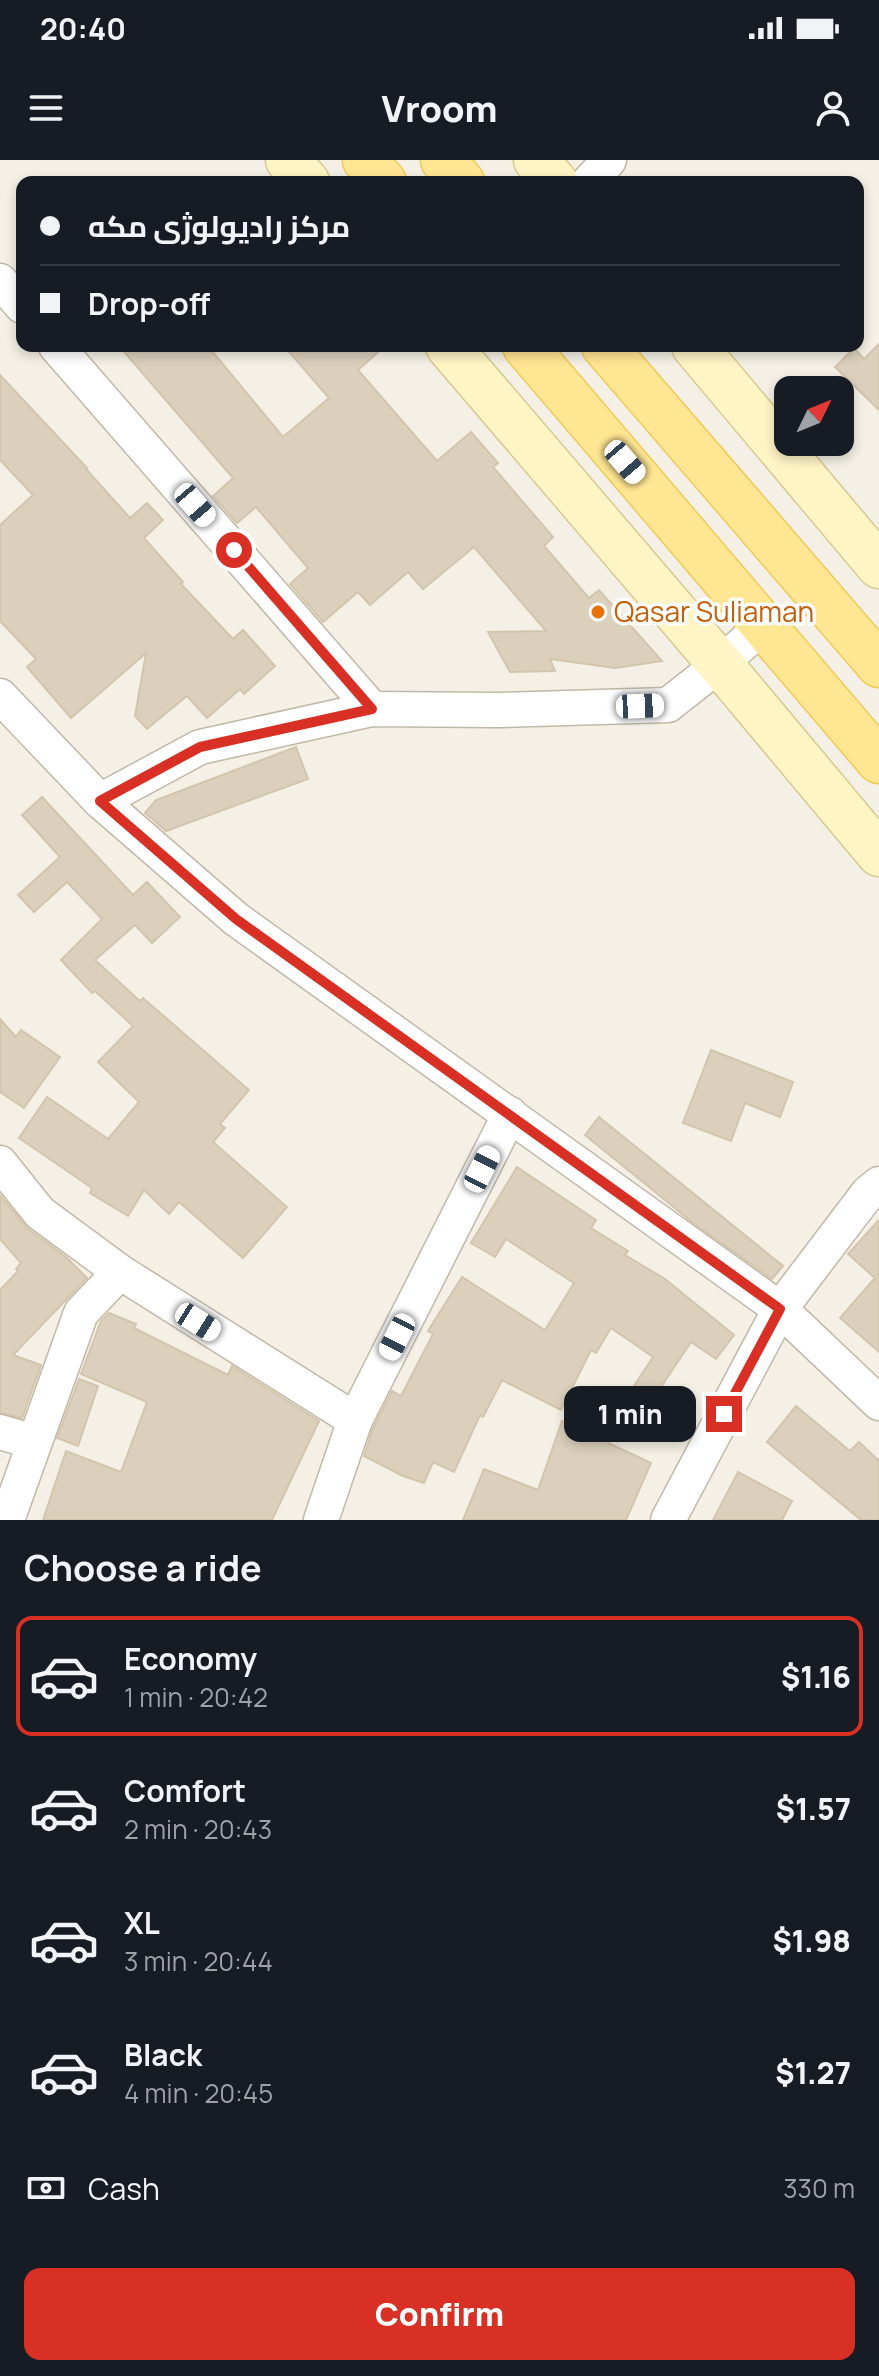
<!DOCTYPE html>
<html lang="en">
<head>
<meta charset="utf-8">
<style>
	body { margin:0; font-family:Manrope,Cairo,sans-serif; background:#242831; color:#f1f3f6; height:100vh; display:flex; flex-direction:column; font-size:30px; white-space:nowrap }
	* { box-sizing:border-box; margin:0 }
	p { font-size:26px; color:#9ea1a6 }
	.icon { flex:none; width:44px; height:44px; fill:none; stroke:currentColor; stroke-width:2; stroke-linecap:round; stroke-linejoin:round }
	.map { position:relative; height:1360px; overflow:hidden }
	.side { display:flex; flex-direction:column; background:#171b24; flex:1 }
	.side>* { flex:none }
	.guide { position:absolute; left:16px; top:16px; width:848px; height:176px; border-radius:16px; box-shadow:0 4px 12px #0003; display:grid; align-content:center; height:176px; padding:0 24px; background:#171b24 }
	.needle { width:52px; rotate:47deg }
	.tools { position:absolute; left:774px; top:216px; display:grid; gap:16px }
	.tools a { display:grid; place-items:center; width:80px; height:80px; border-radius:16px; background:#171b24; box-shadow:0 4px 12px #0003; font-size:40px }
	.end { position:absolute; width:36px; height:36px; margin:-18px; border:10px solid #d93025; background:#fff; box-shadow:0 0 0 4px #fff }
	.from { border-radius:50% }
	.bubble { position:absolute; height:56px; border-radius:16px; background:#171b24; box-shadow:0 4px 12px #0003; font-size:26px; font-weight:800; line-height:56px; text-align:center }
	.car { position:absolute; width:24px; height:48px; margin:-24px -12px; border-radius:10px; box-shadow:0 0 6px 2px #0007; background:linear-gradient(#fff 24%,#345 0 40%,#fff 0 76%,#345 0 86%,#fff 0) }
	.guide b { display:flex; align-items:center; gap:28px; height:76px; font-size:30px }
	.guide b+b { border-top:2px solid #363941 }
	.guide i { width:20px; height:20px; background:#f1f3f6 }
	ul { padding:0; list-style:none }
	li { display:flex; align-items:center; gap:24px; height:120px; margin:0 16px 12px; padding:0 8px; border:4px solid transparent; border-radius:16px }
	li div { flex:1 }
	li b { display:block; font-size:30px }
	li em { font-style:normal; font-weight:800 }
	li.on { border-color:#d93025 }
	li>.icon { width:72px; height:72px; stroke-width:1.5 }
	h2 { padding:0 24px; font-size:36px; line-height:96px }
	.pay { display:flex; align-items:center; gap:20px; height:88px; padding:0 24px; font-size:30px }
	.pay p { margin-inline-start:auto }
	.primary-button { display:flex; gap:16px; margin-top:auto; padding:16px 24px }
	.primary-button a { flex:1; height:92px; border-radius:16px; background:#d93025; color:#fff; font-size:32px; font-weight:800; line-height:92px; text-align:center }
	.status { display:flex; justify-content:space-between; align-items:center; height:56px; padding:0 40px; background:#171b24; direction:ltr }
	.status svg { height:22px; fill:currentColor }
	header { display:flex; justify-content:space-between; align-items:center; height:104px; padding:0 24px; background:#171b24; font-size:36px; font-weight:800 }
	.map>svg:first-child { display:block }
</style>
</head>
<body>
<div class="status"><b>20:40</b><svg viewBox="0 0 49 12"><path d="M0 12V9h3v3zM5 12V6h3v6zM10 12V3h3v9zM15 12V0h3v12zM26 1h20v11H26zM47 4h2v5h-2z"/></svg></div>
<header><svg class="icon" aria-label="menu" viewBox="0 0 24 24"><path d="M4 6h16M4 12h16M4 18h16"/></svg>Vroom<svg class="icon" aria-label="person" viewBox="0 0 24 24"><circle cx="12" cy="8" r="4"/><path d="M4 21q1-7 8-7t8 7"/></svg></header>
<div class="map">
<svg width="879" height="1360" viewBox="0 0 879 1360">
	<rect width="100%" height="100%" fill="#f4f0e5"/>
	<!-- building -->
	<g fill="#dad0bc" stroke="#d3c5ac" stroke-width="2">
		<path d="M879,184v66l-44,-43 19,-19 10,11z"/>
		<path d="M119,186h89l75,91 46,-39 -45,-52h101l-27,24 79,91 34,-29 27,31 -5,4 60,70 -9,9 45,52 10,-8 63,71 -47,7 -65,-9 5,12 -45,1 -22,-40 58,-1 -72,-84 -51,42 -15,-17 -38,33 -12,-13 -35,30 -33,-38 18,-16 -52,-61 -19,16 -24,-27 20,-18z"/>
		<path d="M0,215l87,93 -1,1 44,49 17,-15 16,17 -19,18 39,44 -2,2 52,55 10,-9 32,36 -31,28 -4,-5 -33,29 -20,-22 -40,33 -12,-13 11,-63 -75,65 -44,-51 9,-8 -36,-38v-96l33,-30 -33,-35z"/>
		<path d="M296,587l12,32 -142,52 -21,-18 11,-13z"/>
		<path d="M42,637l91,98 14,-13 33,35 -28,26 -17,-18 -40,35 45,41 3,-3 106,92 -29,34 5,4 -12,14 74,65 -44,51 -64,-56 -10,12 -25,-24 -16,26 -38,-23 2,-5 -73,-50 28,-41 61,42 31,-37 -41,-40 35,-36 -38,-35 -3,2 -31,-33 41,-41 -35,-37 -33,30 -16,-17 42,-38 -38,-42z"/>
		<path d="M0,859l16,18 5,-7 39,27 -36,51 -24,-16z"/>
		<path d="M711,890l82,32 -13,35 -35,-14 -14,38 -48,-18z"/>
		<path d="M599,957l184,149 -11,13 -80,-57 -107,-87z"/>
		<path d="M517,1007l79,53 -5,8 37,23 -3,4 40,24 69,56 -18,24 -25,-17 -38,57 -19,-13 19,-29 -42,-29 -15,25 -5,-3 -30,60 -59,-30 -19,37 -3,-2 -26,57 -21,-10 -9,21 -21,-7 -39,-20 9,-28 19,-37 9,5 32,-62 -5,-3 34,-54 83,53 29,-47 -68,-44 -11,18 -24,-14z"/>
		<path d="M0,1035l28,34 38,28 21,21 -74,77 28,10 -19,53 -22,-5v-123l18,-19 -2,-2 5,-6 -21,-24z"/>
		<path d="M879,1060v132l-39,-34 35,-40 -27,-24z"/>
		<path d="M109,1153l27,11 -2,4 94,47 4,-9 87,55 -47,99h-229l23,-69 55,21 26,-70 -66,-28 20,-53z"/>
		<path d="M79,1219l19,7 -20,60 -21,-8z"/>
		<path d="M796,1246l54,45 9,-9 20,19v59h-18l-94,-78z"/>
		<path d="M562,1261l89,42 -25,57h-163l21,-51 54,21z"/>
		<path d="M738,1312l54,29 -10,19h-69z"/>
	</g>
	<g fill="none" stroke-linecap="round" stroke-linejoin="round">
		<defs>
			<g id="street">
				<path d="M589,22l20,-22"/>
				<path d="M0,121l22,25"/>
				<path d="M56,186l316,363"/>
				<path d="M0,536l100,105 136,118 544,390 99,94"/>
				<path d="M100,641l100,-54 172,-38 126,1 170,-5 52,-41 45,-40"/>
				<path d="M0,1003l40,50 80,59 235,148"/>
				<path d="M0,1272l34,10"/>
				<path d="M7,1360l74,-207 39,-41"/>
				<path d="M321,1360l34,-100 155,-306"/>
				<path d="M668,1360l112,-211 88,-116 11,-9"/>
			</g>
			<g id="secondary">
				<path d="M288,0l19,22"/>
				<path d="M536,0l19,22"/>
				<path d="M448,186l272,318 159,190"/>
				<path d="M694,186l185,220"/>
			</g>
			<g id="primary">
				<path d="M365,0l19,22"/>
				<path d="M443,0l19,22"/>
				<path d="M525,186l354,415"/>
				<path d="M604,186l275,319"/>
			</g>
		</defs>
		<!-- street casing -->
		<use href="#street" stroke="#c1b9a7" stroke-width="37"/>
		<!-- secondary casing -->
		<use href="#secondary" stroke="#d8c990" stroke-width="47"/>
		<!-- primary casing -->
		<use href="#primary" stroke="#efca58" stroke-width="47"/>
		<!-- street -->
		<use href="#street" stroke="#fff" stroke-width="34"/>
		<!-- secondary -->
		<use href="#secondary" stroke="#fff4c4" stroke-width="44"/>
		<!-- primary -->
		<use href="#primary" stroke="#ffe693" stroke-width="44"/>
	</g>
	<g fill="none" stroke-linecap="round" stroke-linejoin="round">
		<!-- route -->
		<path stroke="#d93025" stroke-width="10" d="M234,390l138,159 -172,38 -100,54 136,118 544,390 -56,105"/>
	</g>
	<!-- markers -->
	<circle fill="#e8710a" stroke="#fff" stroke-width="3" cx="598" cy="452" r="8"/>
	<g text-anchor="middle" stroke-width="7" stroke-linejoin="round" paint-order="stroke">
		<!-- food labels -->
		<g font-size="28" fill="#c56008" stroke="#fff" text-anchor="start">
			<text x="614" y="462">Qasar Suliaman</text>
		</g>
	</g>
</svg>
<div class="tools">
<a><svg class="needle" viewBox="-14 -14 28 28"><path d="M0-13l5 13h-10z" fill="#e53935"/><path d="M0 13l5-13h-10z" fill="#9ea1a6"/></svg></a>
</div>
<i class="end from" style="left:234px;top:390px"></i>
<i class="end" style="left:724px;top:1254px"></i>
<div class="bubble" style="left:564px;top:1226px;width:132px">1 min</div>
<i class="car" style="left:625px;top:302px;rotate:139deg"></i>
<i class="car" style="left:195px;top:345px;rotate:139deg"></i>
<i class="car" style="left:640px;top:546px;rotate:88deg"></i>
<i class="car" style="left:482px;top:1009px;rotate:27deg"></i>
<i class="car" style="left:198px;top:1162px;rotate:122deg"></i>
<i class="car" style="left:397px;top:1177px;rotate:207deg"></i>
<div class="guide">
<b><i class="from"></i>مرکز رادیولوژی مکه</b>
<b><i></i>Drop-off</b>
</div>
</div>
<section class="side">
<h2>Choose a ride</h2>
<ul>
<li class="on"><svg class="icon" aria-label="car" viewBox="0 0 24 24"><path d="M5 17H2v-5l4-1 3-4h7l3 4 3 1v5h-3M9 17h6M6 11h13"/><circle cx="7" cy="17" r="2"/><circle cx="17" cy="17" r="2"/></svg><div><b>Economy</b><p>1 min · 20:42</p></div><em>$1.16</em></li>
<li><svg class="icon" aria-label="car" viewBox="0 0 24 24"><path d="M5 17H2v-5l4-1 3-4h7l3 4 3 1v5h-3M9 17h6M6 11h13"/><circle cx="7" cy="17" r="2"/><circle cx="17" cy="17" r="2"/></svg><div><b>Comfort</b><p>2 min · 20:43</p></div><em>$1.57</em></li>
<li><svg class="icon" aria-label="car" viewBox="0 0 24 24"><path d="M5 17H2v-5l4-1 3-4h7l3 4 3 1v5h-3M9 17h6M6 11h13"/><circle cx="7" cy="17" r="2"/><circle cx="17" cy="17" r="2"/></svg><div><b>XL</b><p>3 min · 20:44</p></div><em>$1.98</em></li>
<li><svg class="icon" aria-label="car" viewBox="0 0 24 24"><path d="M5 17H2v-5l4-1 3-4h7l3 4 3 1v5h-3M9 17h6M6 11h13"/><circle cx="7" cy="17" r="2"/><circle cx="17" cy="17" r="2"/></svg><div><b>Black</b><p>4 min · 20:45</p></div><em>$1.27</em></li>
</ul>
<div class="pay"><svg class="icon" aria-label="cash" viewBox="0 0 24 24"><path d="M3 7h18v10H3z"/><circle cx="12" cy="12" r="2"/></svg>Cash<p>330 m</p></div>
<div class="primary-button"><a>Confirm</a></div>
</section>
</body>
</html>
